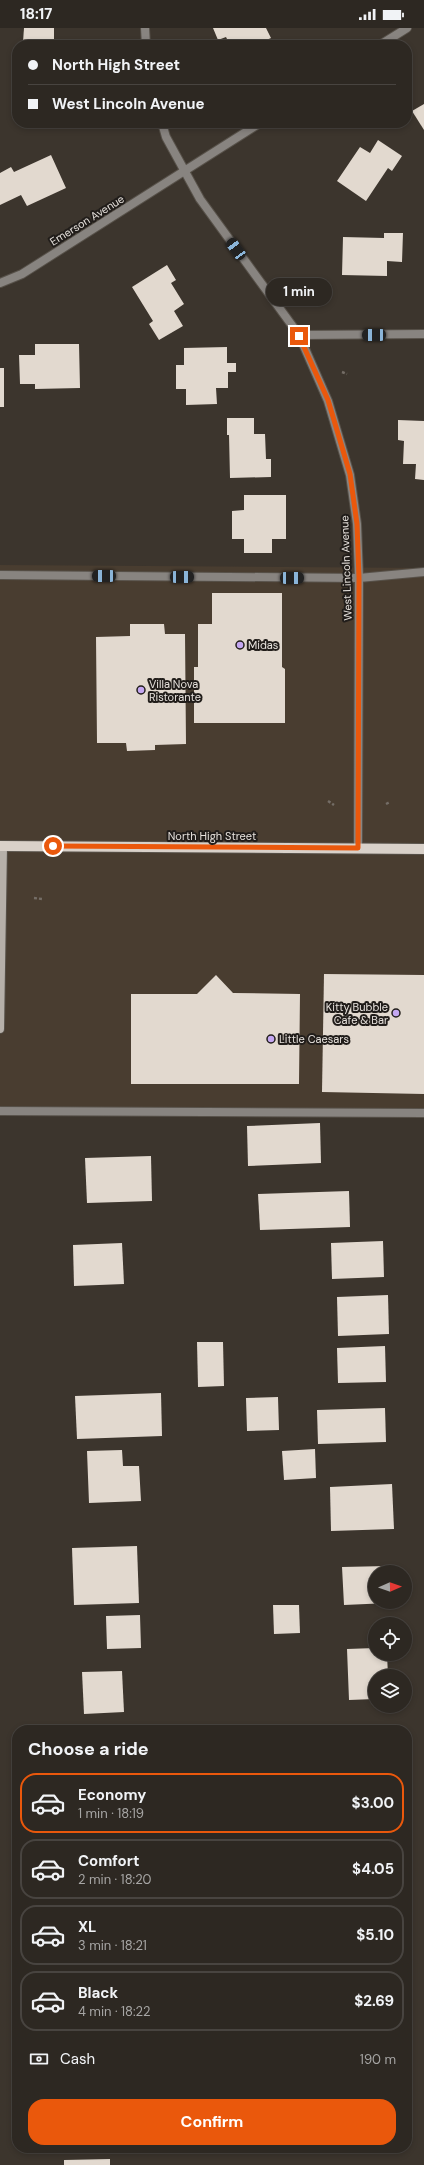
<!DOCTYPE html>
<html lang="en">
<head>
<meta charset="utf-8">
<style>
	body { margin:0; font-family:"DM Sans",sans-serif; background:#39342f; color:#f1f3f6; height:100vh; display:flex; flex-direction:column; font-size:15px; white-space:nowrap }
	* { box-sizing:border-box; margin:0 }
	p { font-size:13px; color:#a7a6a5 }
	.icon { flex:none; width:22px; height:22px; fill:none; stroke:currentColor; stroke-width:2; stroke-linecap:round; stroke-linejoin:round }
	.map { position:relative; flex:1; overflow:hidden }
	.drawer { position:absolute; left:12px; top:1697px; width:400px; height:428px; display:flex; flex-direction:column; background:#2d2822; border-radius:16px; box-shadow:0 2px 6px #0003,0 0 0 1px #484440 }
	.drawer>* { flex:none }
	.guide { position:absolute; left:12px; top:12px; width:400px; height:88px; border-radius:16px; box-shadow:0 2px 6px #0003,0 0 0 1px #484440; display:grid; align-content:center; height:88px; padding:0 16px; background:#2d2822 }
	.needle { width:26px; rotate:88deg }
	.tools { position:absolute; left:368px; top:1537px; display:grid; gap:8px }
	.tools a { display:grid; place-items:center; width:44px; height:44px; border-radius:50%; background:#2d2822; box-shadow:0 2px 6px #0003,0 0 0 1px #484440; font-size:20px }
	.end { position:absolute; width:18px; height:18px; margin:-9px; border:5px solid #ea580c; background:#fff; box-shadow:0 0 0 2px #fff }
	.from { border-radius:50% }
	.bubble { position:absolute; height:28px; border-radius:14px; background:#2d2822; box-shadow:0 2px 6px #0003,0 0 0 1px #484440; font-size:13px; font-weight:700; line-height:28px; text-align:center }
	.car { position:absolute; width:12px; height:24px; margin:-12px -6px; border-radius:5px; box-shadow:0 0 3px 1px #0007; background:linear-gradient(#222 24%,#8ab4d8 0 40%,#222 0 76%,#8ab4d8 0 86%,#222 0) }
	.guide b { display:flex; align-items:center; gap:14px; height:38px; font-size:15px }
	.guide b+b { border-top:1px solid #484440 }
	.guide i { width:10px; height:10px; background:#f1f3f6 }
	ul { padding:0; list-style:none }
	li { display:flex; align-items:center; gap:12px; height:60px; margin:0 8px 6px; padding:0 8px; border:2px solid #484440; border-radius:16px }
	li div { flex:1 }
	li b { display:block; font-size:15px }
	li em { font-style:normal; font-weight:700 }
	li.on { border-color:#ea580c }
	li>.icon { width:36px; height:36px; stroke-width:1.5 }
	h2 { padding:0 16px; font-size:18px; line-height:48px }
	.pay { display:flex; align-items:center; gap:10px; height:44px; padding:0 16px; font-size:15px }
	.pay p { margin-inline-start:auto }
	.cta { display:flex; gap:8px; margin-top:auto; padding:8px 16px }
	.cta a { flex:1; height:46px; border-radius:16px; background:#ea580c; color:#fff; font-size:16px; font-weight:700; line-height:46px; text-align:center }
	.status { display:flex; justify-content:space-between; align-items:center; height:28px; padding:0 20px; background:#2d2822; direction:ltr }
	.status svg { height:11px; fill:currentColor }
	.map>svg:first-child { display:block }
</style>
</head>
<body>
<div class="status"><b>18:17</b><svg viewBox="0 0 49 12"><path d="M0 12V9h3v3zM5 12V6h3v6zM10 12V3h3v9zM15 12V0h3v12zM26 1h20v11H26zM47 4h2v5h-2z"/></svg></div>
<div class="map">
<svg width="424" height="2137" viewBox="0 0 424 2137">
	<rect width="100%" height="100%" fill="#3c352d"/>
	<!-- built -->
	<path fill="#493d30" d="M0,537l424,3v545l-424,-2z"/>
	<!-- building -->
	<g fill="#e2d9cf">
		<path d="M24,0h30v14h-31z"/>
		<path d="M213,0h53l5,10 -16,7h-25l-4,-8 -8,3z"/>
		<path d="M424,76v26l-12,-19z"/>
		<path d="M378,112l24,16 -10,15 -4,-3 -22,33 -29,-20 23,-34 10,6z"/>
		<path d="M51,127l15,33 -39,18 -6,-11 -21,10v-32l11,-6 3,5z"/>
		<path d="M384,205h19l-1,29 -15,-1v15l-45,-1 1,-38 41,1z"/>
		<path d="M167,237l9,15 -5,3 13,21 -10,7 9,15 -24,14 -10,-16 4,-3 -21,-34z"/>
		<path d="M35,316h44l1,44 -45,1v-5h-15l-1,-29h16z"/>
		<path d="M227,319v16h9v9h-8v16h-12l1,16 -31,1v-16h-10v-24h8v-17z"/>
		<rect x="0" y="340" width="4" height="39"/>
		<path d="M227,390h27v16h11l1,25h5v18l-41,1 -1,-43h-2z"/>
		<path d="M398,392l26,1v59l-9,-1 1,-15h-13l1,-23 -6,-1z"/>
		<path d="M244,467h42v44h-14v14h-28v-14h-12v-28l12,-1z"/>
		<path d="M212,565h70v74l3,2v54h-91v-56h4v-43h14z"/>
		<path d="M130,596h34l1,10h20l1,110 -31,1v5l-28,1 -1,-8h-29l-1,-106 34,-1z"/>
		<path d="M324,946l100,1v119l-102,-2z"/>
		<path d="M216,947l17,18 67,1 -1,90h-168v-90h66z"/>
		<path d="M320,1095l1,40 -73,3 -1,-40z"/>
		<path d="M151,1128l1,45 -65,2 -2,-45z"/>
		<path d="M349,1163l1,36 -90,3 -2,-36z"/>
		<path d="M383,1213l1,36 -52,2 -1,-36z"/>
		<path d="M122,1215l2,41 -50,2 -1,-41z"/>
		<path d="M388,1267l1,39 -51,2 -1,-39z"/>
		<path d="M197,1314h26l1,44 -26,1z"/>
		<path d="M385,1318l1,36 -48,1 -1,-35z"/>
		<path d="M161,1365l1,43 -85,3 -2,-43z"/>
		<path d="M278,1369l1,33 -32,1 -1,-33z"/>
		<path d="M385,1380l1,34 -68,2 -1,-34z"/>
		<path d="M315,1421l1,29 -32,2 -2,-29z"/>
		<path d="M122,1422l1,16h16l2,35 -52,2 -2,-52z"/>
		<path d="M392,1456l2,45 -63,2 -1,-44z"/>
		<path d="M137,1518l2,57 -65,2 -2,-57z"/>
		<path d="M387,1538v6h-12v30l14,1 -45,2 -2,-38z"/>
		<path d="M273,1577h26l1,28 -26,1z"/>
		<path d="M140,1587l1,33 -34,1 -1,-33z"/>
		<path d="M375,1620v6h12l1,22h-13v23l-26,1 -2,-51z"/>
		<path d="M122,1643l2,41 -40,2 -2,-42z"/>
		<rect x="332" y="1696" width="31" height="6"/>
		<path d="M122,1697v5h-39v-4z"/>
		<path d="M66,2120h36v2l-36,1z"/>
		<path d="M110,2131v6h-46v-5z"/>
	</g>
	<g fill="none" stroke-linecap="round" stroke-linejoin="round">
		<defs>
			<g id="service">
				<path d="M0,547l359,3 65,-6"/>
				<path d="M0,1083l424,2"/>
			</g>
			<g id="minor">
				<path d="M145,0l1,17"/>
				<path d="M380,17l27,-17"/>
				<path d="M162,95l4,14 34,62 99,136 29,66 22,74 7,49 2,54 -1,270"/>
				<path d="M0,255l22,-9 238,-151"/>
				<path d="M299,307l125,-1"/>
			</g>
			<path id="secondary" d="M0,1001l3,-183"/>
			<path id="primary" d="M0,818l424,3"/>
		</defs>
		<!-- service casing -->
		<use href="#service" stroke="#575149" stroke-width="10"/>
		<!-- minor casing -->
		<use href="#minor" stroke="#575149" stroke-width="10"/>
		<!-- secondary casing -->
		<use href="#secondary" stroke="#575149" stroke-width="10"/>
		<!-- primary casing -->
		<use href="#primary" stroke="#575149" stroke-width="12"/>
		<!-- path -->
		<g stroke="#746d66" stroke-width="2.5" stroke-dasharray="3 2" stroke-linecap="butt">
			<path d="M342,344l5,2"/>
			<path d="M328,773l6,4"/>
			<path d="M386,776l4,-2"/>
			<path d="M34,870l8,1"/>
		</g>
		<!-- service -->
		<use href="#service" stroke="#888480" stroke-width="8"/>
		<!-- minor -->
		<use href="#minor" stroke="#888480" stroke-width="8"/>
		<!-- secondary -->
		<use href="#secondary" stroke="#b6b0a9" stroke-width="8"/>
		<!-- primary -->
		<use href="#primary" stroke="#d9d1c9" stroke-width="10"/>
	</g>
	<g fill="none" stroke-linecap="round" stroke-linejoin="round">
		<!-- route -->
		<path stroke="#ea580c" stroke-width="5" d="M53,818l305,2 1,-270 -2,-54 -7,-50 -22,-74 -29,-64"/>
	</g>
	<!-- markers -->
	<g fill="#c4a7f1" stroke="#211d1a" stroke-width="1.5">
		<circle cx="240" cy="617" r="4"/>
		<circle cx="141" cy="662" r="4"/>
		<circle cx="396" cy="985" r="4"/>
		<circle cx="271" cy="1011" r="4"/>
	</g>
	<g text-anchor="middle" stroke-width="4" stroke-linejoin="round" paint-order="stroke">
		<!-- street labels -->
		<g font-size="11" fill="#e7e2dd" stroke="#211d1a">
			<text transform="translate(87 192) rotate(-32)" y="4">Emerson Avenue</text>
			<text transform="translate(346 540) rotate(-92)" y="4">West Lincoln Avenue</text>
			<text x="212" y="812">North High Street</text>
		</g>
		<!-- poi labels -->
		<g font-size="11" fill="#e7e2dd" stroke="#211d1a" text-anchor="start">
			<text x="248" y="621">Midas</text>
			<text x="149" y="660">Villa Nova<tspan x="149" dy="13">Ristorante</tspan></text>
			<text x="388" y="983" text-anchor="end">Kitty Bubble<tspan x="388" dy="13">Cafe &amp; Bar</tspan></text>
			<text x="279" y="1015">Little Caesars</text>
		</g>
	</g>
</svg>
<div class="tools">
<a><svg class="needle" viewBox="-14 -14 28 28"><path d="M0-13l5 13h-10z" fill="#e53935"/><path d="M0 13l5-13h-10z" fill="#a7a6a5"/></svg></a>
<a><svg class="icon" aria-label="locate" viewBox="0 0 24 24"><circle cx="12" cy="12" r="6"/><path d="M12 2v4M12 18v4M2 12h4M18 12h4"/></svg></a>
<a><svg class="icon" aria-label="layers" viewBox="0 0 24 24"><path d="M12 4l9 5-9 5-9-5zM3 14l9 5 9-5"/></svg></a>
</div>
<i class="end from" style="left:53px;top:818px"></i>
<i class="end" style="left:299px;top:308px"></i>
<div class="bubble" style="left:266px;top:250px;width:66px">1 min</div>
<i class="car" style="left:236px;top:221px;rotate:324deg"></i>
<i class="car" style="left:374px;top:307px;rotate:270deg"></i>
<i class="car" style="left:104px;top:548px;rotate:270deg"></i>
<i class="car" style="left:182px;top:549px;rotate:90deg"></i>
<i class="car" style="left:292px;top:550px;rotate:90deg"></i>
<div class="guide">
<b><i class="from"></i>North High Street</b>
<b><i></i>West Lincoln Avenue</b>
</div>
<section class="drawer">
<h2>Choose a ride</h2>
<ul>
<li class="on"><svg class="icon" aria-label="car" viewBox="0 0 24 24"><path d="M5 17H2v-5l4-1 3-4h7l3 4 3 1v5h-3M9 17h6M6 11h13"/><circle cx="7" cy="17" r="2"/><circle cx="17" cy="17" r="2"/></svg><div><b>Economy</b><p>1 min · 18:19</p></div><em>$3.00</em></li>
<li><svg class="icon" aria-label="car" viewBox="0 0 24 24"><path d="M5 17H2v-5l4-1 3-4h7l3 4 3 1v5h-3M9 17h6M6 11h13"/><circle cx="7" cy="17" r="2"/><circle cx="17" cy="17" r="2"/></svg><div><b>Comfort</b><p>2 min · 18:20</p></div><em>$4.05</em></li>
<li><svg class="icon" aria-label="car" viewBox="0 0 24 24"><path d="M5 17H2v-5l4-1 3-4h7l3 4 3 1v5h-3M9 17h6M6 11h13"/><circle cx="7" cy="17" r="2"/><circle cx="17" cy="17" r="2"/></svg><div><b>XL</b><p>3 min · 18:21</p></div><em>$5.10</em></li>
<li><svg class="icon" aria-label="car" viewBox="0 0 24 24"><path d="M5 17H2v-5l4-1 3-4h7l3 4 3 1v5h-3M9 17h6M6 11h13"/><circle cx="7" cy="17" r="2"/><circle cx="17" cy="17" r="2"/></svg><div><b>Black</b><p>4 min · 18:22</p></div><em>$2.69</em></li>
</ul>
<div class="pay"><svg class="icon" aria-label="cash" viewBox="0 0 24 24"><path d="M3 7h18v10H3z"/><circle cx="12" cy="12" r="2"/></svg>Cash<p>190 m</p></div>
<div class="cta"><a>Confirm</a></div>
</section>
</div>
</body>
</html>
